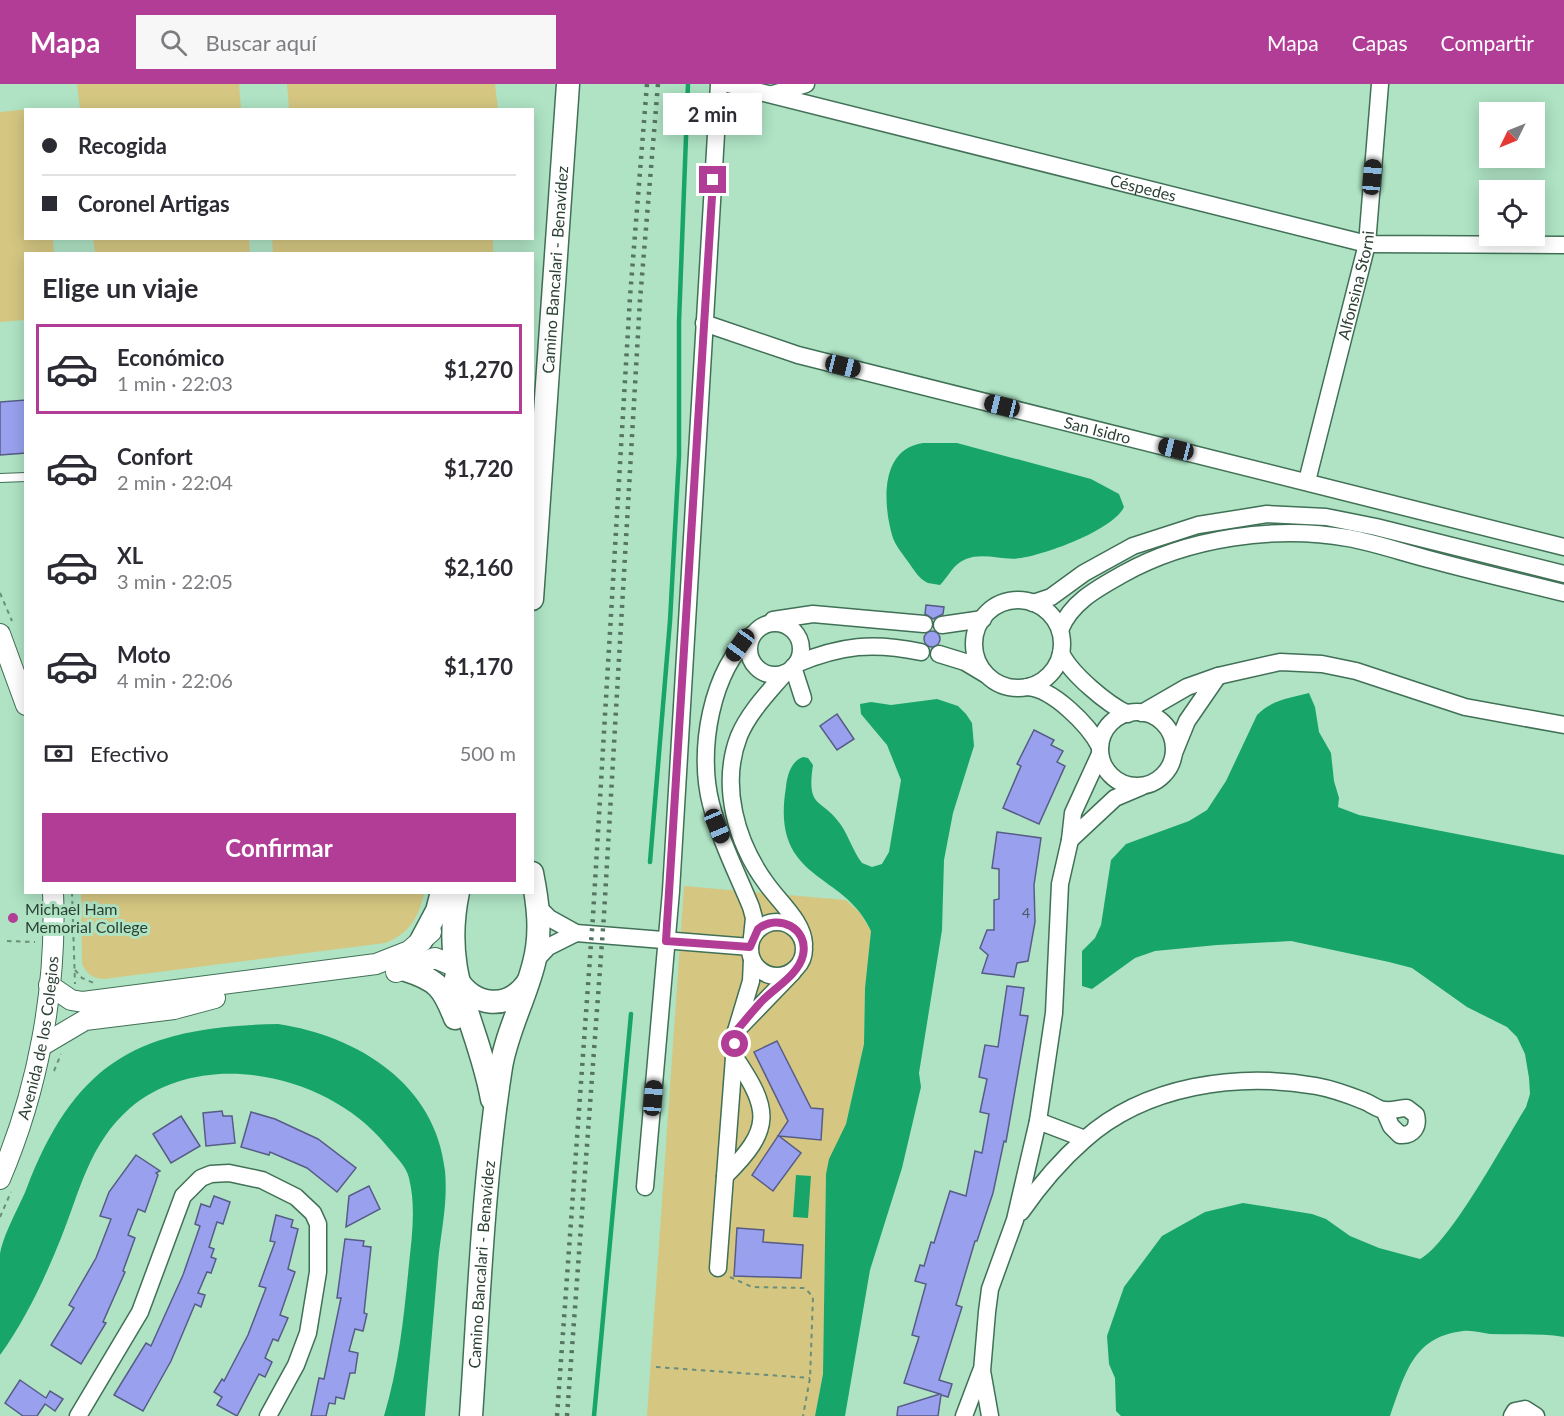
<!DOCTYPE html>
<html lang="es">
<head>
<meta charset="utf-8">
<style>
	body { margin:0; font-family:Lato,sans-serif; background:#f7f7f7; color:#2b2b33; height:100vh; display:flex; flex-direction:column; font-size:22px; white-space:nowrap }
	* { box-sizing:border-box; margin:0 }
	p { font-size:20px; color:#7c7c81 }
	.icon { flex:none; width:33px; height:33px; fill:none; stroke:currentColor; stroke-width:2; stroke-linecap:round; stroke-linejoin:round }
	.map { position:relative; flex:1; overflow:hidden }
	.sheet { position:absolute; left:24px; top:168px; width:510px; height:642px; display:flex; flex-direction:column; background:#fff; border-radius:0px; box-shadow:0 3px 15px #0003 }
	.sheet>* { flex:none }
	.top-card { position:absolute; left:24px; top:24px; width:510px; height:132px; border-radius:0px; box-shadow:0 3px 15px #0003; display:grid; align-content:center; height:132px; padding:0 18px; background:#fff }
	.needle { width:39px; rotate:227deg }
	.tools { position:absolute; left:1479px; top:18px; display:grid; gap:12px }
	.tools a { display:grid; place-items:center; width:66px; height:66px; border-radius:0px; background:#fff; box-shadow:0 3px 15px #0003; font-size:30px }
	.end { position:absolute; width:27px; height:27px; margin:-14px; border:8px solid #b23d96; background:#fff; box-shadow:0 0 0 3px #fff }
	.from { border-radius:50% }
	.bubble { position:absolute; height:42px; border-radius:0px; background:#fff; box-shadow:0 3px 15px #0003; font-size:20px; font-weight:700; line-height:42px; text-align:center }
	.car { position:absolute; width:18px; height:36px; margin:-18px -9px; border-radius:8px; box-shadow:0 0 4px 2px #0007; background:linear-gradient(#222 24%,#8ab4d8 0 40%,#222 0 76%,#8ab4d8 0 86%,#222 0) }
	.top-card b { display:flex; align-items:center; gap:21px; height:57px; font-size:22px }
	.top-card b+b { border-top:2px solid #e1e1e2 }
	.top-card i { width:15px; height:15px; background:#2b2b33 }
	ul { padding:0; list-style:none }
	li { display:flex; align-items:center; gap:18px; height:90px; margin:0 12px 9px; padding:0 6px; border:3px solid transparent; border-radius:0px }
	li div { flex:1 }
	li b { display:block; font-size:22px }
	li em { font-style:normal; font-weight:700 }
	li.current { border-color:#b23d96 }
	li>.icon { width:54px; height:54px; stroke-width:1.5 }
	h2 { padding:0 18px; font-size:27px; line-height:72px }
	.pay { display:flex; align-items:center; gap:15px; height:66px; padding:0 18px; font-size:22px }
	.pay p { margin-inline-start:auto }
	.button { display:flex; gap:12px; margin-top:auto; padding:12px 18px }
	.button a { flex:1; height:69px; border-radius:0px; background:#b23d96; color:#fff; font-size:24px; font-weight:700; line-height:69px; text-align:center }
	header { display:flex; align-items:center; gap:36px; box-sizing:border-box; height:84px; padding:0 30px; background:#b23d96; color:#fff }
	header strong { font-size:28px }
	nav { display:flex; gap:33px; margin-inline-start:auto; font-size:21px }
	.search { width:420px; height:54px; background:#f7f7f7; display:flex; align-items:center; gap:15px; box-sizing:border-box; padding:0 21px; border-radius:0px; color:#7c7c81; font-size:22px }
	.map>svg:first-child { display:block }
</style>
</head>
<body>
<header>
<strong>Mapa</strong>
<div class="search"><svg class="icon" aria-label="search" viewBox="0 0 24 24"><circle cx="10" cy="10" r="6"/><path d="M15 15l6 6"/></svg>Buscar aquí</div>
<nav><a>Mapa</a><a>Capas</a><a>Compartir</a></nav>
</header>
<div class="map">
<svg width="1564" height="1332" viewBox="0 0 1564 1332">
	<rect width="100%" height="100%" fill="#afe3c4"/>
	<!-- green -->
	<g fill="#d5c782">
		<path d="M77,0h162l2,25h-161z"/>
		<path d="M287,0h208l3,25h-209z"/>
		<path d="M39,24l-13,2v128l27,1 1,14 -28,1 -1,66 -25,2v-210z"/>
		<path d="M93,155h156l1,14h-155z"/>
		<path d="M272,155h221v14h-220z"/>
		<path d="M684,802l162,14 14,13 11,18 -6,57 -1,56 -18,80 -20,50 -3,200 -8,42h-168z"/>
		<path d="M81,809v-1l343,1c-5,24 -15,41 -39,50l-281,36c-12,-1 -17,-5 -22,-15z"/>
	</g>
	<!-- water -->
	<g fill="#18a56a">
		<path d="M923,359h34l134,36 28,15 5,13c-11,23 -77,47 -103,51 -18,3 -37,-6 -55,1 -13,5 -17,17 -26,26l-12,-2c-9,-4 -14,-13 -19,-20 -6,-9 -14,-17 -17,-28 -9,-32 -12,-86 31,-92z"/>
		<path d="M1309,609l6,14 4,25 12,21 3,28 5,17 -1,9 21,8 205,40v482c-25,-4 -49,-2 -74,-3 -9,-1 -17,-4 -27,-3 -51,6 -58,44 -73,85h-269l-5,-5 -1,-33 -6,-14 -2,-28 17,-49 38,-51 43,-24 38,-9 69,11 14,5 24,17 29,12 41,11c29,-14 86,-120 106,-152l4,-13 -1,-16 -4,-24 -8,-17 -10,-10 -40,-20 -55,-39 -23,-6 -98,-21 -74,4 -62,6 -20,7 -43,31 -10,-3v-35l13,-13 6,-13 10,-65 15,-16 63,-23 18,-11 19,-29 31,-66c14,-15 33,-17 52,-22z"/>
		<path d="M937,615l21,7 8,8 6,9 2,23 -21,67 -9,47 -2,70 -23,143 2,14 -19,81 -32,102 -25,146h-30l8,-42 3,-200 3,-15 17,-35 18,-80 1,-56 6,-57c-27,-61 -101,-48 -85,-144 1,-11 5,-26 17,-30l5,1 5,7c-7,45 9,32 28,60 8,12 12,26 21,38l10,4 10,-3 7,-12 12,-72 -14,-35 -26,-31 -1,-10 11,-2 20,3z"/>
		<path d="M278,940c80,12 158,60 167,147 3,32 -4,60 -7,91 -4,51 -9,103 -13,154h-41c15,-50 20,-100 25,-152 3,-28 7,-58 0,-86 -3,-13 -15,-23 -23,-33 -57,-71 -183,-99 -256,-37 -41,36 -50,83 -69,130 -16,40 -36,83 -61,117 0,-23 0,-46 0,-69 0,-10 0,-22 0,-32 3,-19 18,-45 26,-64 50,-131 115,-163 252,-166z"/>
		<path d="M796,1091l15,1 -3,42 -15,-1z"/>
	</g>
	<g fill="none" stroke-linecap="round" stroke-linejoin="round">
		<!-- stream -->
		<g stroke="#18a56a" stroke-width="4.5">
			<path d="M650,778l20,-241 9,-165v-134l9,-238"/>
			<path d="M594,1332l37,-402"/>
		</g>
	</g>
	<!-- building -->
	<g fill="#99a1ef" stroke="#575c86" stroke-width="1.5">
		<path d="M26,316v53l-26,2v-53z"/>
		<path d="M926,521l18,2 -1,7 -10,5 -8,-5z"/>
		<circle cx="932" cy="555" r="8"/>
		<path d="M837,630l17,25 -17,11 -17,-24z"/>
		<path d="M1034,646l20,10 -3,5 12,6 -6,11 8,4 -26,58 -36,-16 18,-42 -4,-2z"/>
		<path d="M997,748l44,6 -7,47 1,37 -7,39 -11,2 -3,14 -32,-4 6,-18 -8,-7 7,-18h7v-30l5,-1v-30l-7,-1z"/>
		<path d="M1007,902l17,2 -4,27 8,1 -3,17 -19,109 -2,-1 -11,52 -16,48h-2l-19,64 6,2 -23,73 13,4 -4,13 -7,-2 -3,21h-41l1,-9 42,-13 -36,-11 15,-46 -7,-2 14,-51 -11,-3 5,-16 4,1 7,-24 3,1 16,-52 16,5 9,-45 7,2 7,-39 -9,-2 7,-33 -8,-2 6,-32 13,2z"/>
		<path d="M777,957l34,67 12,1 -2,31 -42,-4 22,17 -28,38 -21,-16 36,-54 -34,-69z"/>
		<path d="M222,1027l1,5h9l3,27 -29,3 -3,-33z"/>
		<path d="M251,1028l24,7 43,20 38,29 -19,24 -30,-24 -37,-16 -1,3 -28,-8z"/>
		<path d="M181,1032l19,30 -29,17 -18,-29z"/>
		<path d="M136,1071l24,16 -4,2 2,2 -13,37 -7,-3 -10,26 7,3 -12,33 2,1 -22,50 3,1 -25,41 -30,-19 23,-37 -5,-3 27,-47 15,-39 -11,-3 9,-24z"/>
		<path d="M369,1102l11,23 -34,18 3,-31z"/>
		<path d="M214,1112l16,6 -7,22 -6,-2 -8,25 5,2 -3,8 5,2 -5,14 -4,-1 -9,21 7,2 -4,12 -6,-3 -24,57 -28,50 -29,-16 32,-52 5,3 32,-71 17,-49 -5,-2 6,-20 9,3z"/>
		<path d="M276,1131l17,5 -2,7 7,2 -10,40 7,3 -15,43 8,3 -10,23 -5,-2 -8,19 7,4 -7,15 -6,-3 -22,42 -20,-11 5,-8 -8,-5 8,-13 2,2 24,-46 18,-47 -7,-2 16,-44 -5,-1z"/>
		<path d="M737,1144l27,2 -1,12 40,3 -2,33 -67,-2z"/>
		<path d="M345,1155l19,2 -1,5 8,1 -7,66 3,1 -4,17 -8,-2 -6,22 9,2 -3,20h-5l-6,26 -8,-2 -1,7 -6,-1 -3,13h-15l8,-38 5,1 17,-81h-4z"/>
		<path d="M20,1296l26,18 4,-7 13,8 -8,12 -10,-7 -8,12h-14l-18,-13z"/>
	</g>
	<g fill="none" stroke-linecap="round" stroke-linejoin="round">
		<defs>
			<path id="service" d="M0,394l26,-1"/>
			<g id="minor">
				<path id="s1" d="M728,0l639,160 197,1"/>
				<path d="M773,10l33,-10"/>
				<path id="s2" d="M704,239l94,32 766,192"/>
				<path id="s3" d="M1307,397l60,-237 13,-160"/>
				<circle cx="1018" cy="560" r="44"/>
				<path d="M1033,519l18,-6 33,-24 49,-27 65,-21 69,-11 59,3 50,10 188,47"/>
				<path d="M773,536l40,-6 111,10"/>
				<circle cx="775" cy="565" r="26"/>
				<path d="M942,541l41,-6"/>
				<path d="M1060,546c11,-28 38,-42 63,-56 64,-36 152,-49 225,-36 28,5 56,15 84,22 44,12 88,22 132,33"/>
				<path d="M1061,569c10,21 46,51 67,61"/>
				<path d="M939,570l26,8 20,12"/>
				<path d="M796,580c46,-19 77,-22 125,-12"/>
				<path d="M793,583l10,31"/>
				<path d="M785,589c-16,19 -36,39 -46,63 -19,49 -3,106 27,147 13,19 37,38 38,61"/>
				<path d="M1218,592l62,-14 42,2 34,7 109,36 99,18"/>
				<path d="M1027,603c25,1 62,38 73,60"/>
				<circle cx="1137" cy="665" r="37"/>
				<path d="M1142,629l45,-26 31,-11 -31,45 -13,32"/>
				<path d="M1100,670l-27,59 -3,27 45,-42 26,-11"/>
				<path d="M539,824l10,10 27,15 174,14"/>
				<circle cx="777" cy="865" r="27"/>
				<path d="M752,853l2,-19 -3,-11c-14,-34 -31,-67 -40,-103 -14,-53 0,-134 42,-170"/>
				<path d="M752,876l-1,21 -15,50 57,-59"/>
				<path d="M535,877l13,-14 28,-14"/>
				<path d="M1038,1037l47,18"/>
				<path d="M725,1092c48,-47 46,-66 9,-120"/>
				<path d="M645,1103l26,-296 48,-807"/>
				<path d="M1021,1128c18,-26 39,-51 63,-72 61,-55 154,-68 232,-54 17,3 33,9 48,15 6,2 14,9 21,9 7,1 15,-2 22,-2l9,7c3,12 -3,21 -16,20l-9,-9 -7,-16"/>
				<path d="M718,1184l18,-237"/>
				<path d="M78,1332l62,-104 43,-116 18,-18 10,-4 18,-1 33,7 34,17 17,16 5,11v48l-10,61 -12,32 -28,51"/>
				<path d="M964,1332l17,-45"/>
				<path d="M990,1332l-8,-45 5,-59 3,-23 25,-69 23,-99 16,-108 6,-129 10,-44"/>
				<path d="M1512,1332l3,-5 10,-2 11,7"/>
			</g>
			<g id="tertiary">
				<path d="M0,550l26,71"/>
				<path d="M396,888l39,-14 19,8"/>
				<path d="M49,901l22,15 12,2 293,-38 33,-13 22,-19"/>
				<path d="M41,962l44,-26 89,-11 41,-11"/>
				<path id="s4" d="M0,1095c38,-89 57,-190 53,-287"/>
			</g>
			<g id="secondary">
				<path id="s5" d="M532,515l36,-515"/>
				<path d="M458,808c-18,86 20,129 34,207"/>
				<path d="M421,857l16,-30 5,-19"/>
				<path d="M406,886c31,10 37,17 49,48"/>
				<path d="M456,894c18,29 52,33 72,4"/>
				<path id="s6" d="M471,1332c8,-116 12,-234 30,-349 6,-36 24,-68 33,-104 8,-30 4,-60 -2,-90"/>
			</g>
		</defs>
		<!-- service casing -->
		<use href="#service" stroke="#407056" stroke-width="10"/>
		<!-- minor casing -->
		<use href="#minor" stroke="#407056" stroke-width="19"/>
		<!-- tertiary casing -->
		<use href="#tertiary" stroke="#407056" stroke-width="22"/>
		<!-- secondary casing -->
		<use href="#secondary" stroke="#407056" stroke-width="25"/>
		<!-- path -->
		<g stroke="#6a8e79" stroke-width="2" stroke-dasharray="4.5 4.5" stroke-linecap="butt">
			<path d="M0,509l12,28"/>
			<path d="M72,808l3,92"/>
			<path d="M7,857l28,1"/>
			<path d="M75,886l7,8 12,5"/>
			<path d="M54,987l7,-17"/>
			<path d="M0,1133l11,-25"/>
			<path d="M730,1193l22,10 53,1 8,9 -3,81 -7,38"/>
			<path d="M656,1283l154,11"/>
		</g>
		<!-- service -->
		<use href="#service" stroke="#fff" stroke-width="8"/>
		<!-- minor -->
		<use href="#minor" stroke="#fff" stroke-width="16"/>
		<!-- tertiary -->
		<use href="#tertiary" stroke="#fff" stroke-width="20"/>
		<!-- secondary -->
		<use href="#secondary" stroke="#fff" stroke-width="22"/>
		<!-- rail -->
		<g stroke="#557461" stroke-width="4.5" stroke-dasharray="3 6" stroke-linecap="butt">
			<path d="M557,1332l36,-500 37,-619 17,-213"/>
			<path d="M567,1332l37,-501 36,-615 18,-216"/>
		</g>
	</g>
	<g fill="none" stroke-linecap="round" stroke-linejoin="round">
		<!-- route -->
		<path stroke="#b23d96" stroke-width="8" d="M713,96l-47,761 84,6 8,-18c20,-16 51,-1 45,26 -4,19 -27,32 -40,45 -9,9 -18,21 -27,31l-1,13"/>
	</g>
	<!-- markers -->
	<circle fill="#b23d96" stroke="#afe3c4" stroke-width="2" cx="13" cy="834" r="6"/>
	<g text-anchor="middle" stroke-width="6" stroke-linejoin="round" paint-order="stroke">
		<!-- number labels -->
		<g font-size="14" fill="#475963">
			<text x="1026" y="834">4</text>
		</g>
		<!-- street labels -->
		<g font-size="16" fill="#2c4134" stroke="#afe3c4">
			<text dy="6" stroke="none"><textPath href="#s1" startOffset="428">Céspedes</textPath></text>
			<text dy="6" stroke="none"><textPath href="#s5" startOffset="330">Camino Bancalari - Benavídez</textPath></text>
			<text dy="6" stroke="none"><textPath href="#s3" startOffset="202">Alfonsina Storni</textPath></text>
			<text dy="6" stroke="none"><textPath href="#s2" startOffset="408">San Isidro</textPath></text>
			<text dy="6" stroke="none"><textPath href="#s4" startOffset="147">Avenida de los Colegios</textPath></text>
			<text dy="6" stroke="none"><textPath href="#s6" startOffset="152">Camino Bancalari - Benavídez</textPath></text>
		</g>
		<!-- poi labels -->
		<g font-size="16" fill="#2c4134" stroke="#afe3c4" text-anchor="start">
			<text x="25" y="831">Michael Ham<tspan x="25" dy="18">Memorial College</tspan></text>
		</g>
	</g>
</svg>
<div class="tools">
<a><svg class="needle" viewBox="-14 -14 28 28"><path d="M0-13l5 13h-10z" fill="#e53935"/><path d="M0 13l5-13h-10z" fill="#7c7c81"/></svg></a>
<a><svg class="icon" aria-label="locate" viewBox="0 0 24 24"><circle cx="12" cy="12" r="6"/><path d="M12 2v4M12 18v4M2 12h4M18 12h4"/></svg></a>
</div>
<i class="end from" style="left:735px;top:960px"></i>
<i class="end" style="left:713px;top:96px"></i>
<div class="bubble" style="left:663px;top:9px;width:99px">2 min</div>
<i class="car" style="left:1372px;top:93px;rotate:5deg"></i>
<i class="car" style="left:843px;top:282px;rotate:104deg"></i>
<i class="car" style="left:1002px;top:322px;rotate:284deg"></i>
<i class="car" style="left:1176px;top:365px;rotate:284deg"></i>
<i class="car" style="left:740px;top:561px;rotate:216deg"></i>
<i class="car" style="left:717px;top:742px;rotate:157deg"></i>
<i class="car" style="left:653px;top:1014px;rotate:5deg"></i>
<div class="top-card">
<b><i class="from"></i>Recogida</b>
<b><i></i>Coronel Artigas</b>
</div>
<section class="sheet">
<h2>Elige un viaje</h2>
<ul>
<li class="current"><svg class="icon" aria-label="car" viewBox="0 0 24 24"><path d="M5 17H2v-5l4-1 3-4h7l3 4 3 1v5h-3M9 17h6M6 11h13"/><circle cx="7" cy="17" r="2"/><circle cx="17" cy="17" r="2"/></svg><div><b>Económico</b><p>1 min · 22:03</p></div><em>$1,270</em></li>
<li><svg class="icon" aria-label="car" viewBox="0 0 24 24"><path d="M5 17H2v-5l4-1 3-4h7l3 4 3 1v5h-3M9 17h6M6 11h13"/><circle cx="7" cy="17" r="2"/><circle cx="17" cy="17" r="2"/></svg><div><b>Confort</b><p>2 min · 22:04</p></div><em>$1,720</em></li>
<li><svg class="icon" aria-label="car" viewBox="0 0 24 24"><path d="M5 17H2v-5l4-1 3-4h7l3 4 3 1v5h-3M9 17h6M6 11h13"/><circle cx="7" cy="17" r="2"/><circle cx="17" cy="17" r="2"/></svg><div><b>XL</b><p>3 min · 22:05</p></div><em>$2,160</em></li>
<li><svg class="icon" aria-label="car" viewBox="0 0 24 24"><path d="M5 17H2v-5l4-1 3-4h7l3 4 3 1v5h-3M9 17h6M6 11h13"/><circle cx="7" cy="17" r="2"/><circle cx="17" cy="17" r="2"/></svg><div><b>Moto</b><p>4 min · 22:06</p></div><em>$1,170</em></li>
</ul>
<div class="pay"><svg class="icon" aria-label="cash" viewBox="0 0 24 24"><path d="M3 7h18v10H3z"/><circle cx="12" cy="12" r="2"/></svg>Efectivo<p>500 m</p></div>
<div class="button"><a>Confirmar</a></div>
</section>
</div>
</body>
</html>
